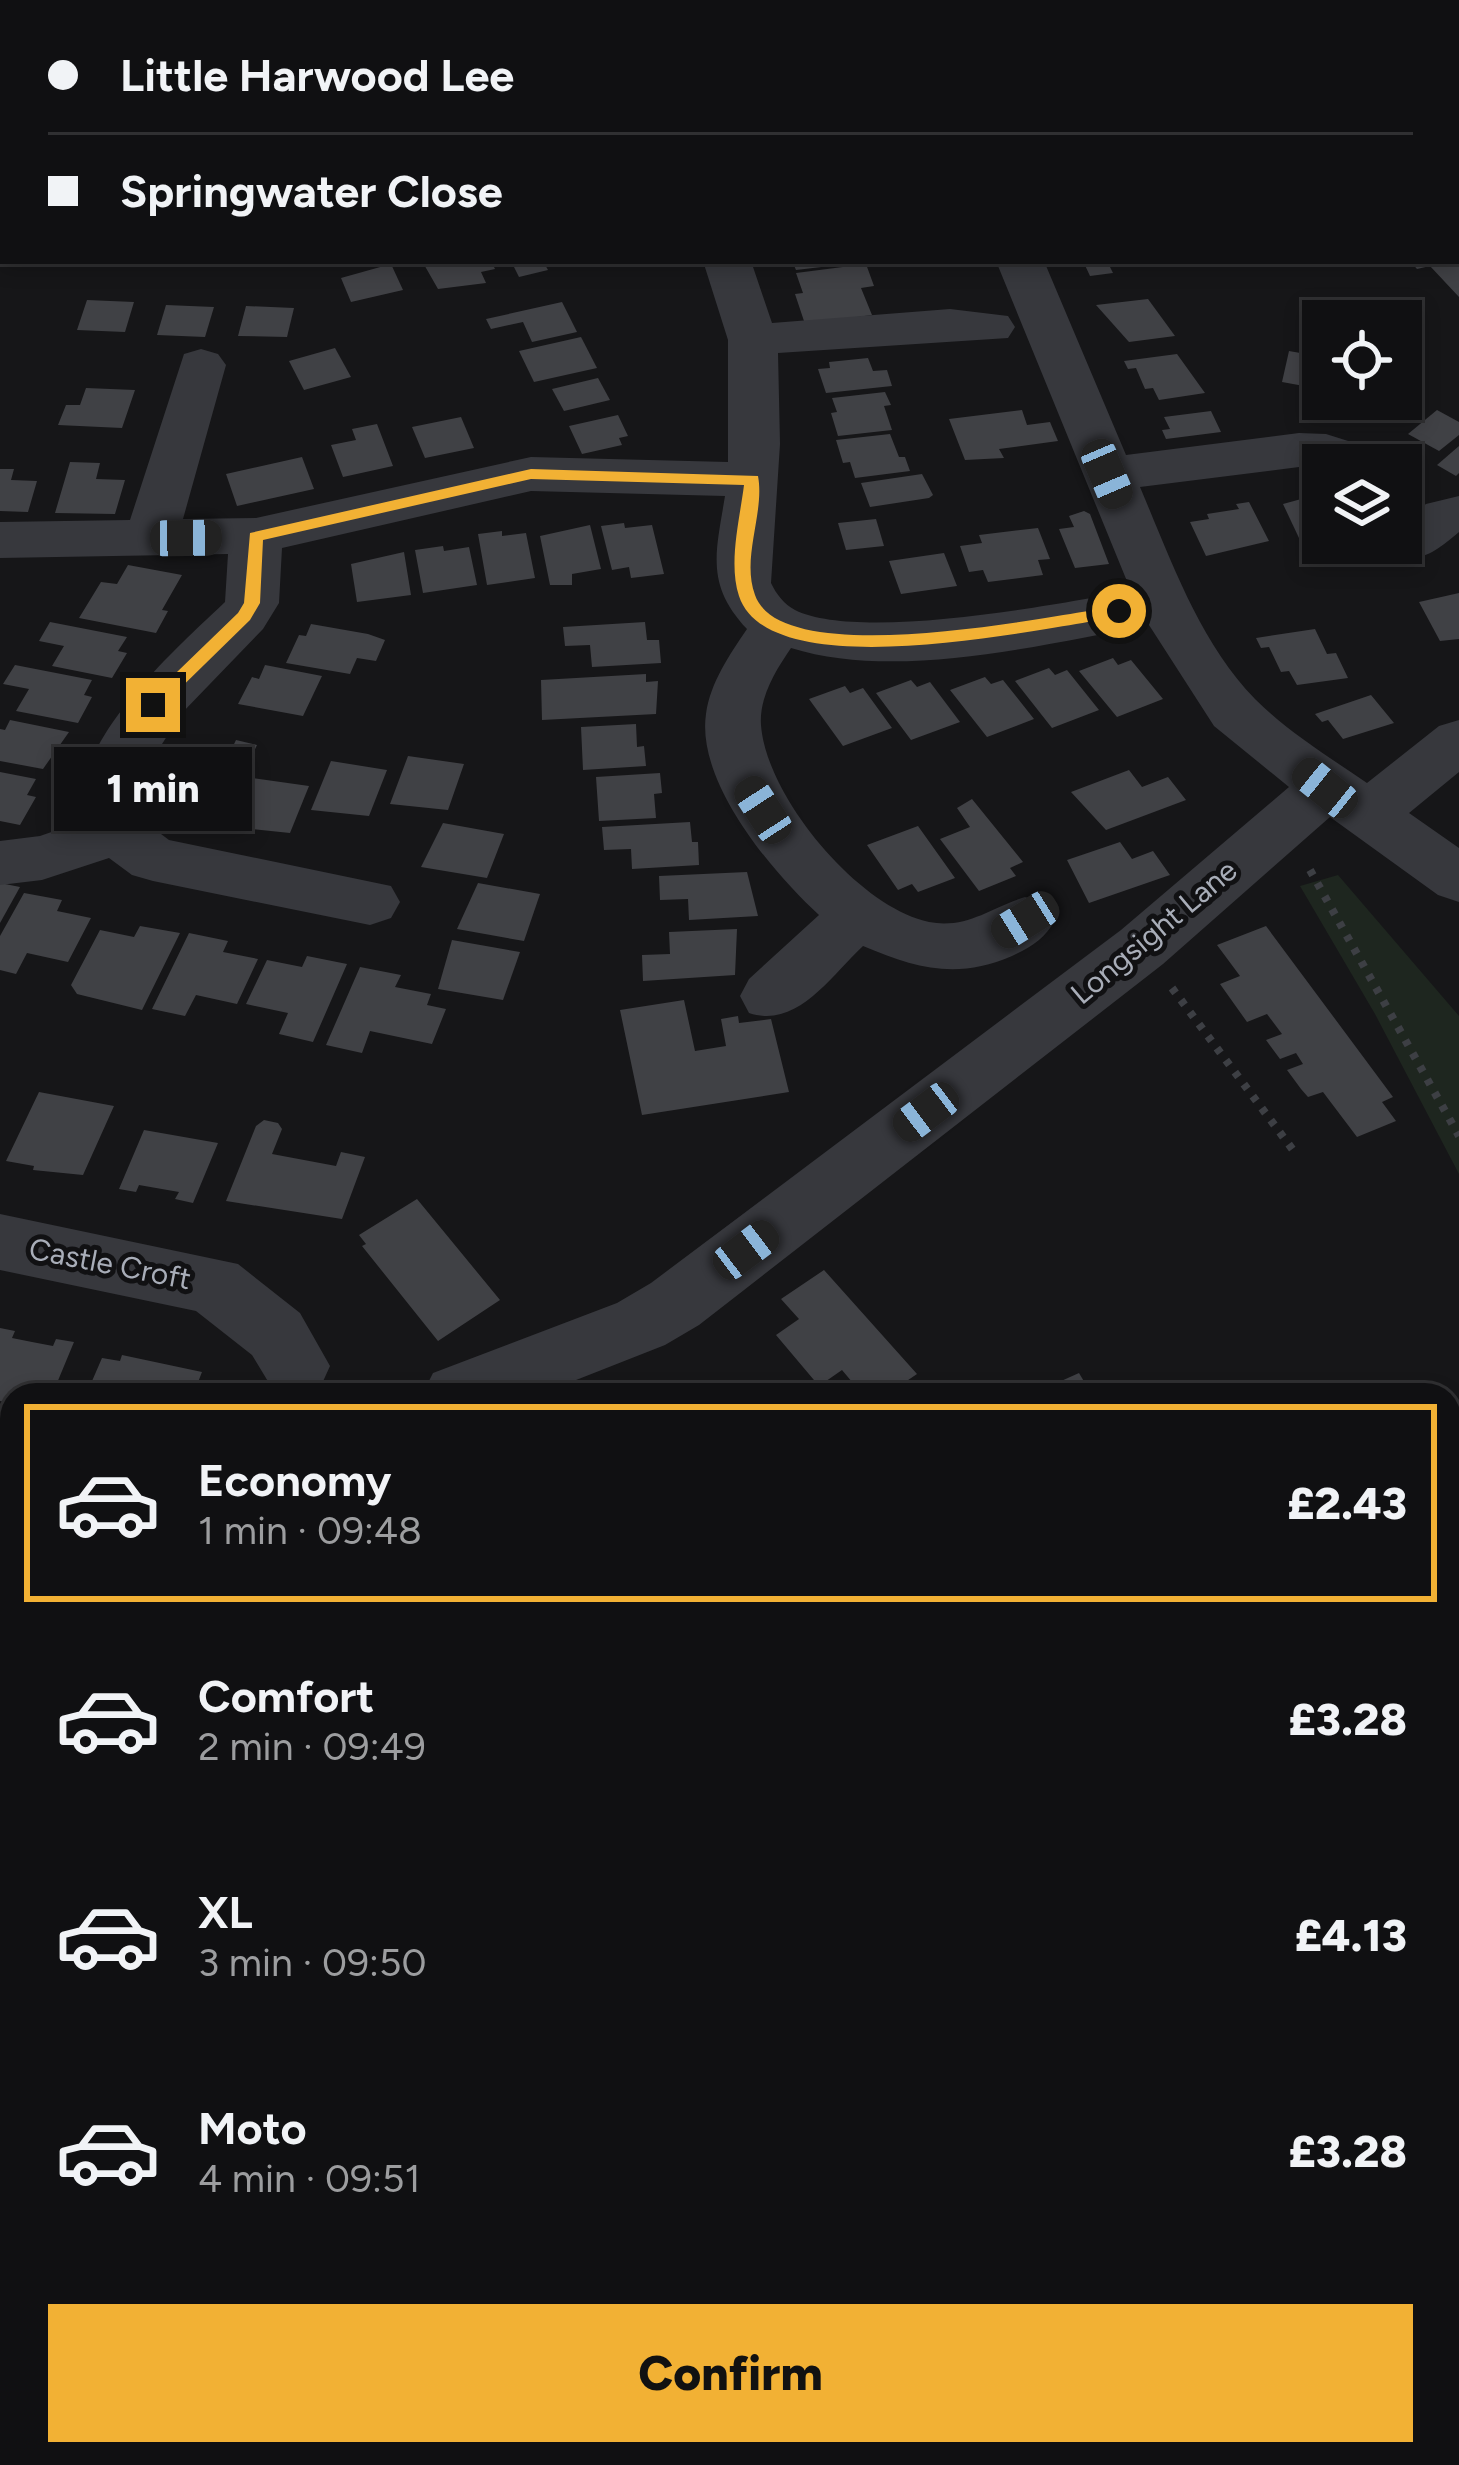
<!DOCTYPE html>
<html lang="en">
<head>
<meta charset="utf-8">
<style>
	body { margin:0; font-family:Figtree,sans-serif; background:#19191b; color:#f1f3f6; height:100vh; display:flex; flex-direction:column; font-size:45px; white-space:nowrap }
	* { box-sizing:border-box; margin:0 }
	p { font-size:39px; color:#9c9d9f }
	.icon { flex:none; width:66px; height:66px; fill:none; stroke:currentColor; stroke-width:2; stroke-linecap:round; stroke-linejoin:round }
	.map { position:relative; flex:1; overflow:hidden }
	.side { position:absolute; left:0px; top:1383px; width:1461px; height:1083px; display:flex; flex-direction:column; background:#101012; border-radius:36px 36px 0 0; box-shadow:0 6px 18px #0003,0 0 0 3px #303032 }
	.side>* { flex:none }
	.top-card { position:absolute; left:0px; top:0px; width:1461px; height:264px; box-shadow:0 6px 18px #0003,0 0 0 3px #303032; display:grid; align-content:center; height:264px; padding:0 48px; background:#101012 }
	.fabs { position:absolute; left:1302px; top:300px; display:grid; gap:24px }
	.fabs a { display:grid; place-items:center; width:120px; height:120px; border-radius:0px; background:#101012; box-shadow:0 6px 18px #0003,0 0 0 3px #303032; font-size:60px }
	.end { position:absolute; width:54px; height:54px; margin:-27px; border:15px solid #f2b134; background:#111; box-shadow:0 0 0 6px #111 }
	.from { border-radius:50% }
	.bubble { position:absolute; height:84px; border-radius:0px; background:#101012; box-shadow:0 6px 18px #0003,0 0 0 3px #303032; font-size:39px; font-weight:800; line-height:84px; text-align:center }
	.car { position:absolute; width:36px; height:72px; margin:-36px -18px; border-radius:15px; box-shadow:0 0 9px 3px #0007; background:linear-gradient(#222 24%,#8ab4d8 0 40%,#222 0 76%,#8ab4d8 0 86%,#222 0) }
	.top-card b { display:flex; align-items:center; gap:42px; height:114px; font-size:45px }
	.top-card b+b { border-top:3px solid #303032 }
	.top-card i { width:30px; height:30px; background:#f1f3f6 }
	ul { padding:21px 0 0; list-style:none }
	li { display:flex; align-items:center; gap:36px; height:198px; margin:0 24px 18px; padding:0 24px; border:6px solid transparent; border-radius:0px }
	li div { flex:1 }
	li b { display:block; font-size:45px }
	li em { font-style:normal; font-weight:800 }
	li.current { border-color:#f2b134 }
	li>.icon { width:108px; height:108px; stroke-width:1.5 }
	.button { display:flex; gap:24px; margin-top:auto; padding:24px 48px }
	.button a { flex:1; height:138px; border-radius:0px; background:#f2b134; color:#111; font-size:48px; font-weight:800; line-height:138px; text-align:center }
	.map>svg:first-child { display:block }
</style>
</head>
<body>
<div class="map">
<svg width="1459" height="2465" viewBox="0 0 1459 2465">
	<rect width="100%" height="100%" fill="#161618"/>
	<!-- green -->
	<g fill="#1e261f">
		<path d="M1338,875l121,141v158l-84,-160 -75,-128z"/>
		<path d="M1459,2209v256h-1459v-185l12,4v170h1437v-242z"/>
	</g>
	<!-- building -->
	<g fill="#404145">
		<path d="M422,261h69l4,8 -14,3 5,11 -48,6z"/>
		<path d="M511,261h32l5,9 -29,7z"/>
		<path d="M792,261h55v3l-51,6z"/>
		<path d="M1083,261h24l6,12 -23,3z"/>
		<path d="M1410,261h49v36l-29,-31 -13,3z"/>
		<path d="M391,264l12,26 -52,12 -10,-24z"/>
		<path d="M866,264l8,22 -13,2 11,27 -67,9 -10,-30 8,-1 -7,-20z"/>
		<path d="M1148,299l27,37 -46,6 -33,-37z"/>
		<path d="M87,300l47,2 -9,30 -48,-2z"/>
		<path d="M562,302l15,30 -45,10 -9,-20 -32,7 -5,-10z"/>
		<path d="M166,305l48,2 -9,30 -48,-2z"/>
		<path d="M246,306l48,2 -7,29 -49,-1z"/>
		<path d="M581,337l16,31 -63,14 -15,-31z"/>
		<path d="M335,348l16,29 -47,13 -15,-29z"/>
		<path d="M1289,351l34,6v42h23l-2,10h-34l5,-21 -33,-6z"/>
		<path d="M1177,354l28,39 -46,7 -6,-12 -8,1 -9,-21 -8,1 -4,-8z"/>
		<path d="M868,358l5,13 14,-1 5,16 -66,7 -8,-24 12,-1 -1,-6z"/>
		<path d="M598,378l12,22 -46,11 -12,-22z"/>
		<path d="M86,388l49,2 -13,38 -64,-3 8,-20h14z"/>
		<path d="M885,392l6,13 -7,1 8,24 -54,6 -7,-23 6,-1 -5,-14z"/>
		<path d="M1361,399h34l-4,20 -34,-1z"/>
		<path d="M1022,410l5,15 23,-3 8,19 -59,8 5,9 -39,2 -16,-41z"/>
		<path d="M1437,410l22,12v13l-20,16 -31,-17z"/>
		<path d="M1211,411l10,21 -55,7 -4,-9 8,-1 -6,-12z"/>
		<path d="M618,415l10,21 -9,2 3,7 -40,9 -13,-28z"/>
		<path d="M461,417l13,31 -49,10 -13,-31z"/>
		<path d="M377,424l16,42 -50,11 -12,-32 25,-5 -4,-11z"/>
		<path d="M890,434l9,23h6l5,14 -55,7 -5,-16 -7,1 -7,-23z"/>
		<path d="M1459,446v27l-3,3 -19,-11z"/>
		<path d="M302,457l12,32 -77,17 -11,-32z"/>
		<path d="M70,462l30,1 -4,16 29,1 -10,34 -60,-1z"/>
		<path d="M0,469h14l-3,11 26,1 -9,31 -28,-1z"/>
		<path d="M922,474l11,21 -4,3 -59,9 -9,-24z"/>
		<path d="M1323,493v42l-24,3 -16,-34z"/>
		<path d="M1249,502l20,39 -63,15 -16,-34 19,-3 -2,-5 32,-5 -3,-5z"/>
		<path d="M1084,511l6,3 19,50 -34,4 -16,-39 15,-2 -5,-11z"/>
		<path d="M876,519l8,27 -38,4 -8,-27z"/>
		<path d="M624,523l1,5 27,-3 12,49 -33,4 -2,-11 -17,3 -11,-44z"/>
		<path d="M590,525l11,44 -29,5v11h-22l-10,-49z"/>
		<path d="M1038,528l12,31 -12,1 5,15 -55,7 -5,-12 -14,2 -9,-26 22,-3 -3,-8z"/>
		<path d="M502,531v5l24,-3 9,45 -48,7 -9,-51z"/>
		<path d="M443,546l1,5 25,-4 8,38 -54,8 -8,-43z"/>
		<path d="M404,552l7,43 -54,7 -6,-38z"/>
		<path d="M944,553l13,33 -56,8 -12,-33z"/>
		<path d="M128,565l54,10 -20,35 6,1 -12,22 -77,-15 22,-36 16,2z"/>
		<path d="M1459,593v46l-19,2 -21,-39z"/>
		<path d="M50,622l77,15 -9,14 9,2 -15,25 -60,-12 12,-20 -25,-5z"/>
		<path d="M645,622l2,18h12l2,23 -69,4 -2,-22 -25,1 -2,-19z"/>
		<path d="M311,624l57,10 17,6 -9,21 -19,-3 -7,16 -64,-11 13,-28 7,1z"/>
		<path d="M1315,629l12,25 9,-1 12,25 -51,7 -8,-14 -8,1 -12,-25 -8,1 -5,-10z"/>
		<path d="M1113,658l5,7 13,-5 32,39 -46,18 -38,-46z"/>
		<path d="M15,665l77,15 -8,15 8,2 -14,26 -62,-12 13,-22 -26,-5z"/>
		<path d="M265,665l57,11 -19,40 -65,-12 14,-27 7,2z"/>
		<path d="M1049,668l6,7 12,-5 32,40 -47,18 -37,-47z"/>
		<path d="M646,674v8l12,-1 -2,33 -114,6 -1,-40z"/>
		<path d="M985,677l6,7 12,-4 31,39 -47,18 -37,-47z"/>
		<path d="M911,680l6,7 13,-5 30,40 -49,18 -35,-47z"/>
		<path d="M845,686l5,7 13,-5 29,40 -49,18 -34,-47z"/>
		<path d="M1371,695l23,28 -51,16 -15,-19 -6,2 -7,-8z"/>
		<path d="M10,720l59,12 -26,37 -43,-8v-32l5,1z"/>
		<path d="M636,724l1,23 7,-1 2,20 -63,4 -2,-43z"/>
		<path d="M236,740l21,5 -37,77 -54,-13 23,-44 32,6z"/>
		<path d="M408,756l56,8 -16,46 -58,-6z"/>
		<path d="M331,761l56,9 -18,46 -58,-6z"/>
		<path d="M1129,770l13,17 26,-10 18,23 -80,30 -35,-38z"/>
		<path d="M0,772l36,7 -9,16 9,2 -16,28 -20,-4z"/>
		<path d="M660,773l2,20 -8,1 2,24 -57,3 -3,-44z"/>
		<path d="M253,778l56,8 -19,47 -59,-6z"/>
		<path d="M972,799l51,63 -13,6 6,8 -37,15 -39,-52 30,-12 -13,-19z"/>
		<path d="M690,822l2,20h6l1,23 -67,4 -1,-20 -27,1 -2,-23z"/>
		<path d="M443,823l61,11 -17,44 -66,-11z"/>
		<path d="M918,826l37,52 -37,14 -6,-8 -14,6 -31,-45z"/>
		<path d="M1120,842l12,17 21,-8 17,24 -81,28 -22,-43z"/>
		<path d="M747,872l11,44 -69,4 -1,-21 -28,1 -1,-24z"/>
		<path d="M0,883l20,4 -20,36z"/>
		<path d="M478,883l62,11 -16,47 -67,-12z"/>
		<path d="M24,893l38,7 -5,11 34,7 -23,44 -41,-9 -11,21 -16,-4v-34z"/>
		<path d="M140,926l40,7 -38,77 -65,-16 -6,-9 29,-55 34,7z"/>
		<path d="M1266,926l127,171 -11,5 14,19 -39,16 -34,-45 -15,5 -7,-8 -14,-19 16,-6 -7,-11 -16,6 -14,-19 16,-6 -15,-20 -20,8 -27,-38 20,-8 -23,-31z"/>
		<path d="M737,929l-2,46 -92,6 -1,-26 28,-1 -1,-22z"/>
		<path d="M189,933l39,8 -5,11 35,7 -21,45 -41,-9 -11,21 -33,-7z"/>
		<path d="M452,940l68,12 -17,48 -65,-11z"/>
		<path d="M307,956l40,8 -34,78 -34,-8 9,-21 -42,-9 21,-44 35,7z"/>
		<path d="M360,967l41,8 -6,12 36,7 -4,11 19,4 -14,35 -62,-13 -8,22 -36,-8z"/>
		<path d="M684,1000l11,51 31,-5 -5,-27 17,-3 1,7 32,-4 18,73 -147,23 -22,-105z"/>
		<path d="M39,1092l75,14 -31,69 -50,-5 1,-4 -28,-5z"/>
		<path d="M264,1120l14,3 4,6 -10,25 64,12 5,-14 24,5 -23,62 -116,-18 30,-75z"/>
		<path d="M144,1130l74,13 -25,60 -18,-4 4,-7 -40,-7 -3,7 -17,-3z"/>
		<path d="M417,1199l83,101 -62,41 -76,-95 4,-2 -7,-9z"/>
		<path d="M824,1270l93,104 -31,21h-23l-21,-25 -23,16 -43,-51 23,-16 -18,-20z"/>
		<path d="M0,1328l15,3 -3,7 20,4 21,4 3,-7 18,3 -22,53h-40v8l-12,-2z"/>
		<path d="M122,1355l80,17 -9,23h-107l16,-37 18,3z"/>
		<path d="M1079,1373l13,22h-62z"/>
	</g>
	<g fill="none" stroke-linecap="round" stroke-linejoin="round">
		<!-- path -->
		<g stroke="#3d3f44" stroke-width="8" stroke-dasharray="6 9" stroke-linecap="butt">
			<path d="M1310,870l149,266"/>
			<path d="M1172,988l121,162"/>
		</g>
		<!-- minor -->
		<g fill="#37383d" fill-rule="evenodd">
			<path d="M476,0h74l-76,3z"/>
			<path d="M748,0h47l2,3h-47z"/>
			<path d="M1320,0h42l1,3h-42z"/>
			<rect x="1458" y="5" width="1" height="26"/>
			<path d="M703,261h48l21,62 178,-14 58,7 7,11 -7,11 -230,15 2,91 -9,139c5,11 14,22 24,27 65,32 262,-6 336,-19l-135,-330h48l82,194 173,-22 27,1 60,19 8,12 -95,2 -159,20c31,73 59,154 115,212 33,33 74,58 112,84l72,-57 20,-6v52l-50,41 50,35v54l-21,-7 -108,-78 -167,147 -464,361 -34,20 -127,50h-116l11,-22 184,-70 34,-20 470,-353 168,-143 -75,-61 -65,-101c-108,20 -252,56 -358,23 -15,22 -32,49 -30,77 5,71 97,182 168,197 38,7 61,-14 96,-25l21,6 9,17c-10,19 -24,27 -43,36 -55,24 -97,12 -149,-10 -33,31 -66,83 -114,67l-9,-17 9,-17 70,-64c-47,-43 -123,-133 -113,-201 4,-31 24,-60 41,-85 -42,-45 -31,-77 -22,-133l-194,-5 -249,57 -3,55 -16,26 -82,85 -36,57 -6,34 6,17 24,18 222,46 9,16 -9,16 -21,7 -217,-44 -21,-6 -23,-17 -67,22 -42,5v-44l40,-5 46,-16c-25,-71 93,-174 139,-218l3,-48 -228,4v-36l130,-2 54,-166 17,-5 17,5 8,11 -43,154 73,-1 275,-61 197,5v-122z"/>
			<path d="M1459,496v36c-22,18 -35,31 -65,23l-7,-12h14v-19l25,-20z"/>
			<path d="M0,1214l238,50 62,49 30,53 -10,22 -20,7 -28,-7 -20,-33 -56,-44 -196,-41z"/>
			<path d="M12,1551v70l-12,5v-71z"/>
		</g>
	</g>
	<!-- route -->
	<path fill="#f2b134" d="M531,469l227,7c7,37 -17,81 -3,119 27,78 300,20 364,11l8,5 -8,6c-73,10 -349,73 -380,-21 -11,-33 1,-78 5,-111l-213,-6 -268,61 -3,63 -10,17 -91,89h-12v-8l91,-88 6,-10 6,-70z"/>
	<g text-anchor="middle" stroke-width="10" stroke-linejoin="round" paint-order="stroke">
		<!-- street labels -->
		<g font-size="30" fill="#a8adb8" stroke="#111113">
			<text transform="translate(1154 932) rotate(-40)" y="10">Longsight Lane</text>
			<text transform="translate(110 1264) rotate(11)" y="10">Castle Croft</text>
		</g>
	</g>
</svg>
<div class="fabs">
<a><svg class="icon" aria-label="locate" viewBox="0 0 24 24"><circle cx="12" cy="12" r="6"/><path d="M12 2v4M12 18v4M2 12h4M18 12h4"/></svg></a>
<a><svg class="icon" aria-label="layers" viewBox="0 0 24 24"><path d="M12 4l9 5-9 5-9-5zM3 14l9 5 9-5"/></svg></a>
</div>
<i class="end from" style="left:1119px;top:611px"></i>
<i class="end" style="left:153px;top:705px"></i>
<div class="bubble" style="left:54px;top:747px;width:198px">1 min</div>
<i class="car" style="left:1107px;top:474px;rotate:157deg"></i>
<i class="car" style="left:186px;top:538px;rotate:89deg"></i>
<i class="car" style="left:1325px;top:788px;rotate:309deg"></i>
<i class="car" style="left:763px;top:810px;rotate:327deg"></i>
<i class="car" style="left:1025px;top:920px;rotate:238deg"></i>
<i class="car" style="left:926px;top:1112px;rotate:233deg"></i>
<i class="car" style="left:746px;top:1250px;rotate:53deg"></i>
<div class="top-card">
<b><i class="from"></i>Little Harwood Lee</b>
<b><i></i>Springwater Close</b>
</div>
<section class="side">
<ul>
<li class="current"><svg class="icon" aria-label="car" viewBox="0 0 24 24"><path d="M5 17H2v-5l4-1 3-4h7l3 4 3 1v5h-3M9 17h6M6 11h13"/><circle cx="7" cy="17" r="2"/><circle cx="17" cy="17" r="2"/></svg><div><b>Economy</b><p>1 min · 09:48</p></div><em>£2.43</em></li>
<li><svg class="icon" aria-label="car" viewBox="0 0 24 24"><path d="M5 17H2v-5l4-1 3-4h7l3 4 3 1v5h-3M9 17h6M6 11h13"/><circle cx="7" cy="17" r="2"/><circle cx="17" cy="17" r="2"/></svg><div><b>Comfort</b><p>2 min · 09:49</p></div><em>£3.28</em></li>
<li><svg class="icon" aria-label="car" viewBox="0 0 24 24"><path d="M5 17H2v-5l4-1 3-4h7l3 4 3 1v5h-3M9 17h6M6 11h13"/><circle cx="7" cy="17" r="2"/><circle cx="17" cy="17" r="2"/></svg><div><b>XL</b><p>3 min · 09:50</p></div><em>£4.13</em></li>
<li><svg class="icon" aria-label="car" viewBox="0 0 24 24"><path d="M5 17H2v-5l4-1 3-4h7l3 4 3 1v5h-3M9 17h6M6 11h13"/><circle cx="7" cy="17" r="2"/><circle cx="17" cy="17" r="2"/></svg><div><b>Moto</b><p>4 min · 09:51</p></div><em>£3.28</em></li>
</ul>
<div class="button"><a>Confirm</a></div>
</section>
</div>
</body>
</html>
